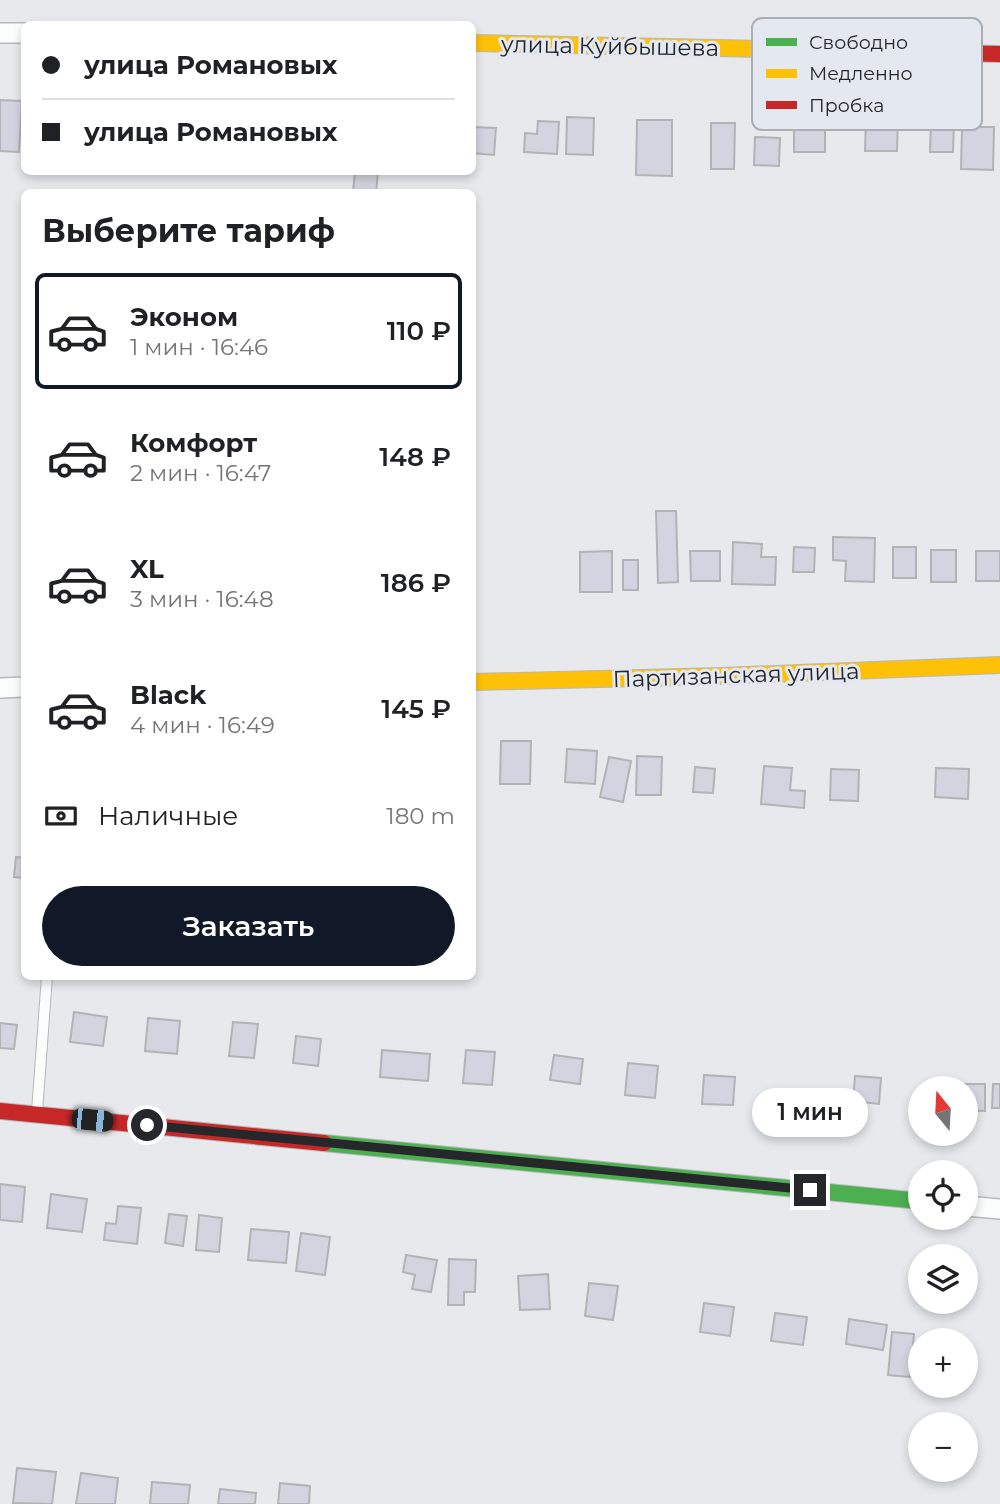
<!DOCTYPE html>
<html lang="ru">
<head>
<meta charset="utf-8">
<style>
	body { margin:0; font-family:Montserrat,sans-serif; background:#f6f6f6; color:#202124; height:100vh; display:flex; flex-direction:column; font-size:26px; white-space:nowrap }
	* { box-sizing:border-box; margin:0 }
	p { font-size:23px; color:#757577 }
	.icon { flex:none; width:38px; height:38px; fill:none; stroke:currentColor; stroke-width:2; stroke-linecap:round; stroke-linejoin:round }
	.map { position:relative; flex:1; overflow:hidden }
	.side { position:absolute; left:21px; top:189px; width:455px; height:791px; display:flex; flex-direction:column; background:#fff; border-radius:10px; box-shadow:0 4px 10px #0003 }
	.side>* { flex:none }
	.guide { position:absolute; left:21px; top:21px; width:455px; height:154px; border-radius:10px; box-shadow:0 4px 10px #0003; display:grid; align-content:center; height:154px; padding:0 21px; background:#fff }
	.needle { width:46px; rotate:342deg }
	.buttons { position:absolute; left:908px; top:1076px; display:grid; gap:14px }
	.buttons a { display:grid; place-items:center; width:70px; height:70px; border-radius:50%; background:#fff; box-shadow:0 4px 10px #0003; font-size:35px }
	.end { position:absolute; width:32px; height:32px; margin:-16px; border:9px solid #26272a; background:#fff; box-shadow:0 0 0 4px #fff }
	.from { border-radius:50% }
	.bubble { position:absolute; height:49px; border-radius:24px; background:#fff; box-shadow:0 4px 10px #0003; font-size:23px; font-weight:600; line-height:49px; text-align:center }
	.car { position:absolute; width:21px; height:42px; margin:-21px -10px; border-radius:9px; box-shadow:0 0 5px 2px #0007; background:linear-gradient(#222 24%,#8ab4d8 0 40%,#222 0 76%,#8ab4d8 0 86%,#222 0) }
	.guide b { display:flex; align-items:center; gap:24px; height:66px; font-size:26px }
	.guide b+b { border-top:2px solid #e0e0e0 }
	.guide i { width:18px; height:18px; background:#202124 }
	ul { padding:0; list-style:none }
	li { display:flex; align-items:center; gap:21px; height:116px; margin:0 14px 10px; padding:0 7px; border:4px solid transparent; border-radius:10px }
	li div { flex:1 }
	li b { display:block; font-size:26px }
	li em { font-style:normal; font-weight:600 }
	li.active { border-color:#111827 }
	li>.icon { width:63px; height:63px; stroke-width:1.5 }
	h2 { padding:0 21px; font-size:32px; line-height:84px }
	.pay { display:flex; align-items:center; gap:18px; height:77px; padding:0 21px; font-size:26px }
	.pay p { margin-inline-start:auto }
	.button { display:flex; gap:14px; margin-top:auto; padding:14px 21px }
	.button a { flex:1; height:80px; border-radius:42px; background:#111827; color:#fff; font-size:28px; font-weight:600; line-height:80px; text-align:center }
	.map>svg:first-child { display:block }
</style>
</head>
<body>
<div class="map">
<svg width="1000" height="1504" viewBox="0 0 1000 1504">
	<rect width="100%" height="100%" fill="#e7e9ed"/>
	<!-- building -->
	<g fill="#d4d3e0" stroke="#b2b3b5" stroke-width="2">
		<path d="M0,100l22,1 -3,51 -19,-1z"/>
		<path d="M866,116h32l-1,35h-32z"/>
		<path d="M567,117l27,1 -1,37 -27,-1z"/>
		<path d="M637,120h35v56l-36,-1z"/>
		<path d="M538,121l21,1 -2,32 -33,-2 1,-19 12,1z"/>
		<rect x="794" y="122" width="31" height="30"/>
		<path d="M931,122l23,1 -1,29h-23z"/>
		<path d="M711,123h24l-1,46h-23z"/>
		<path d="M472,127l24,1 -2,27 -22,-2z"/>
		<path d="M962,127h32l-1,43 -32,-1z"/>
		<path d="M755,137l25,1 -1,28 -25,-1z"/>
		<path d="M355,172h23l-2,20h-23z"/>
		<path d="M656,511h20l2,71 -20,1z"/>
		<path d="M833,537l42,1 -1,44 -29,-1 1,-20 -13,-1z"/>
		<path d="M733,542l29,2 -1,13h15l-1,28 -43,-1z"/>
		<path d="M794,547l21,1 -1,24h-21z"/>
		<rect x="893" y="547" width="23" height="31"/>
		<rect x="931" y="550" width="25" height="32"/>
		<path d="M612,551v41h-32v-40z"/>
		<path d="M690,551h30v30h-29z"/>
		<rect x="976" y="551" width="24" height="30"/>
		<rect x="623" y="560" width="15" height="30"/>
		<path d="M501,741h30l-1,43h-30z"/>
		<path d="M567,749l30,2 -2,33 -30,-2z"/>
		<path d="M637,756l25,1 -1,38h-25z"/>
		<path d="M609,757l22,4 -8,41 -23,-5z"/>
		<path d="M764,766l28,2 -2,22 15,1 -1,17 -43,-4z"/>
		<path d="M695,767l20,2 -2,24 -20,-1z"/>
		<path d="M936,768l33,1 -1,30 -33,-2z"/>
		<path d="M831,769l28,1 -1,31 -28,-1z"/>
		<path d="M16,857l8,1v20l-10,-1z"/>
		<path d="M74,1012l33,5 -4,29 -33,-4z"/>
		<path d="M148,1018l32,3 -3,33 -32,-3z"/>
		<path d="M233,1022l25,2 -4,34 -25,-2z"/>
		<path d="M0,1023l17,2 -3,24 -14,-1z"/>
		<path d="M296,1036l25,3 -3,27 -25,-3z"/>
		<path d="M382,1050l48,4 -2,27 -48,-4z"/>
		<path d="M466,1050l29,2 -3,33 -29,-2z"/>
		<path d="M554,1055l29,4 -3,25 -30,-4z"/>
		<path d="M628,1063l30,3 -3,32 -30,-3z"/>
		<path d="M704,1075l31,2 -2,28 -31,-1z"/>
		<path d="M855,1076l26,2 -2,26 -26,-3z"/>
		<path d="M955,1084h30v27l-19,-1v-22h-11z"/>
		<path d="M993,1084h7v24h-8z"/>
		<path d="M0,1184l25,3 -3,35 -22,-2z"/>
		<path d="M51,1194l36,5 -5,33 -35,-4z"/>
		<path d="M118,1206l23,2 -4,36 -33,-4 2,-17 10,1z"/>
		<path d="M169,1214l18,2 -4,30 -18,-3z"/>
		<path d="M199,1215l23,3 -3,34 -23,-2z"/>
		<path d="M251,1229l38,3 -3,31 -38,-3z"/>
		<path d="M301,1233l29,4 -5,38 -29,-4z"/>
		<path d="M406,1255l31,5 -6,32 -19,-3 3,-14 -12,-3z"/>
		<path d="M449,1259l27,1 -1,32h-11v13h-16z"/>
		<path d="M548,1274l2,35 -30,1 -2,-34z"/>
		<path d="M589,1283l29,3 -5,34 -28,-4z"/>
		<path d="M704,1303l30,4 -4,29 -30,-4z"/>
		<path d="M775,1313l32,4 -4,28 -32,-4z"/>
		<path d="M849,1319l38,6 -4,25 -37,-6z"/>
		<path d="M892,1332l22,2 -4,43 -22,-2z"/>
		<path d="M17,1468l39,4 -4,32 -39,-1z"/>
		<path d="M81,1473l37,5 -3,26h-39z"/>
		<path d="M152,1482l38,3 -2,19h-38z"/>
		<path d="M280,1483l30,3 -1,18h-31z"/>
		<path d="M220,1489l36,4 -1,11h-37z"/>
	</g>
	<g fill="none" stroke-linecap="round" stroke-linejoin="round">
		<defs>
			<path id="lane" d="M37,1112l10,-136"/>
			<g id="street">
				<path d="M0,33h24"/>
				<path d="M0,688l24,-1"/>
				<path d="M966,1206l34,3"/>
			</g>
			<path id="fast" d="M324,1143l596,58"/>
			<g id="slow">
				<path d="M472,43l335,7"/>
				<path d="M472,682l250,-6 278,-11"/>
			</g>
			<g id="jam">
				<path d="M807,50l193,4"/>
				<path d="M0,1111l324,32"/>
			</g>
		</defs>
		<!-- lane casing -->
		<use href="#lane" stroke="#b6b8bb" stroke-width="12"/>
		<!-- street casing -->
		<use href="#street" stroke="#b6b8bb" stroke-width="22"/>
		<!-- fast casing -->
		<use href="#fast" stroke="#b6b8bb" stroke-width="18"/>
		<!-- slow casing -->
		<use href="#slow" stroke="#b6b8bb" stroke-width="18"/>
		<!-- jam casing -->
		<use href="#jam" stroke="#b6b8bb" stroke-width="18"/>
		<!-- lane -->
		<use href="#lane" stroke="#fbfcfc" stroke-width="10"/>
		<!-- street -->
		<use href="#street" stroke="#fbfcfc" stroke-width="19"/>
		<!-- fast -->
		<use href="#fast" stroke="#4caf50" stroke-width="16"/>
		<!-- slow -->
		<use href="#slow" stroke="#ffc107" stroke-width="16"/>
		<!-- jam -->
		<use href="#jam" stroke="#c62828" stroke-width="16"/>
	</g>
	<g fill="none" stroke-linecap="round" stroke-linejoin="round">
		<!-- route -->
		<path stroke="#26272a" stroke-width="9" d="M147,1125l663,65"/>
	</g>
	<g text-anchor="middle" stroke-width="6" stroke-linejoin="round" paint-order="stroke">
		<!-- street labels -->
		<g font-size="23" fill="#26272a" stroke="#e4e8f0">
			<text transform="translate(610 46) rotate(1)" y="8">улица Куйбышева</text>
			<text transform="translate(736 675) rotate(-2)" y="8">Партизанская улица</text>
		</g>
	</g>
	<!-- legend -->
	<rect x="752" y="18" width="230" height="112" rx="10" fill="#e4e8f0" stroke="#abaeb5" stroke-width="2"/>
	<rect x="766" y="38" width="31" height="8" fill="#4caf50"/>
	<rect x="766" y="69" width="31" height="9" fill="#ffc107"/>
	<rect x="766" y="101" width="31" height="8" fill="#c62828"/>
	<g font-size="19" fill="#26272a">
		<text x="809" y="49">Свободно</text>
		<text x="809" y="80">Медленно</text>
		<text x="809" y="112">Пробка</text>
	</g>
</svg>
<div class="buttons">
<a><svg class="needle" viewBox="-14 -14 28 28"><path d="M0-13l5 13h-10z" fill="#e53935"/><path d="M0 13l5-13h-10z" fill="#757577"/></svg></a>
<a><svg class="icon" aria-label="locate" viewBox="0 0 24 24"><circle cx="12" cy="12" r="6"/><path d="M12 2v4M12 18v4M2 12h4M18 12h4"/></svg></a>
<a><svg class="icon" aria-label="layers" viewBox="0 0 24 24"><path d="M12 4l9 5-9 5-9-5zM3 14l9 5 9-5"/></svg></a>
<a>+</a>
<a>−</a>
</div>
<i class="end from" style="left:147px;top:1125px"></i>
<i class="end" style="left:810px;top:1190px"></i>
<div class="bubble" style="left:752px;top:1088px;width:116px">1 мин</div>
<i class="car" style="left:92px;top:1120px;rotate:96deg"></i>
<div class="guide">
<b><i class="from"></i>улица Романовых</b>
<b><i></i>улица Романовых</b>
</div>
<section class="side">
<h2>Выберите тариф</h2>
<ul>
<li class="active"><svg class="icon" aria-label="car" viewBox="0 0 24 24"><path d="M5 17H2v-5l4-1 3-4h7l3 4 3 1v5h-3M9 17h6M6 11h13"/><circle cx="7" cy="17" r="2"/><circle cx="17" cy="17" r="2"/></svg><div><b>Эконом</b><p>1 мин · 16:46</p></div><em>110 ₽</em></li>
<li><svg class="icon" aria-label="car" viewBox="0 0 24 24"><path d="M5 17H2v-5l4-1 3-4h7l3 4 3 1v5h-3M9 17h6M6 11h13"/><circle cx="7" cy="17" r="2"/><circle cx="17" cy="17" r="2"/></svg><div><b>Комфорт</b><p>2 мин · 16:47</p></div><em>148 ₽</em></li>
<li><svg class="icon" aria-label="car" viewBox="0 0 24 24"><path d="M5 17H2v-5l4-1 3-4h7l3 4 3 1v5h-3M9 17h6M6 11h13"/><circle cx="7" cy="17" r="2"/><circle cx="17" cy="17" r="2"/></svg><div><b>XL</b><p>3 мин · 16:48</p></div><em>186 ₽</em></li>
<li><svg class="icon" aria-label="car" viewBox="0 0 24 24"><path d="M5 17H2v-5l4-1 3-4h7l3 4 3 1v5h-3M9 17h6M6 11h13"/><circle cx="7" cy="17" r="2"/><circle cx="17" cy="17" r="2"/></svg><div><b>Black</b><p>4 мин · 16:49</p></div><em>145 ₽</em></li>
</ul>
<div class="pay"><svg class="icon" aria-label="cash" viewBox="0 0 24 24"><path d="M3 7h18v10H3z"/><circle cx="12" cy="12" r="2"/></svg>Наличные<p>180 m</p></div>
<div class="button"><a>Заказать</a></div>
</section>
</div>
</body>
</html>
